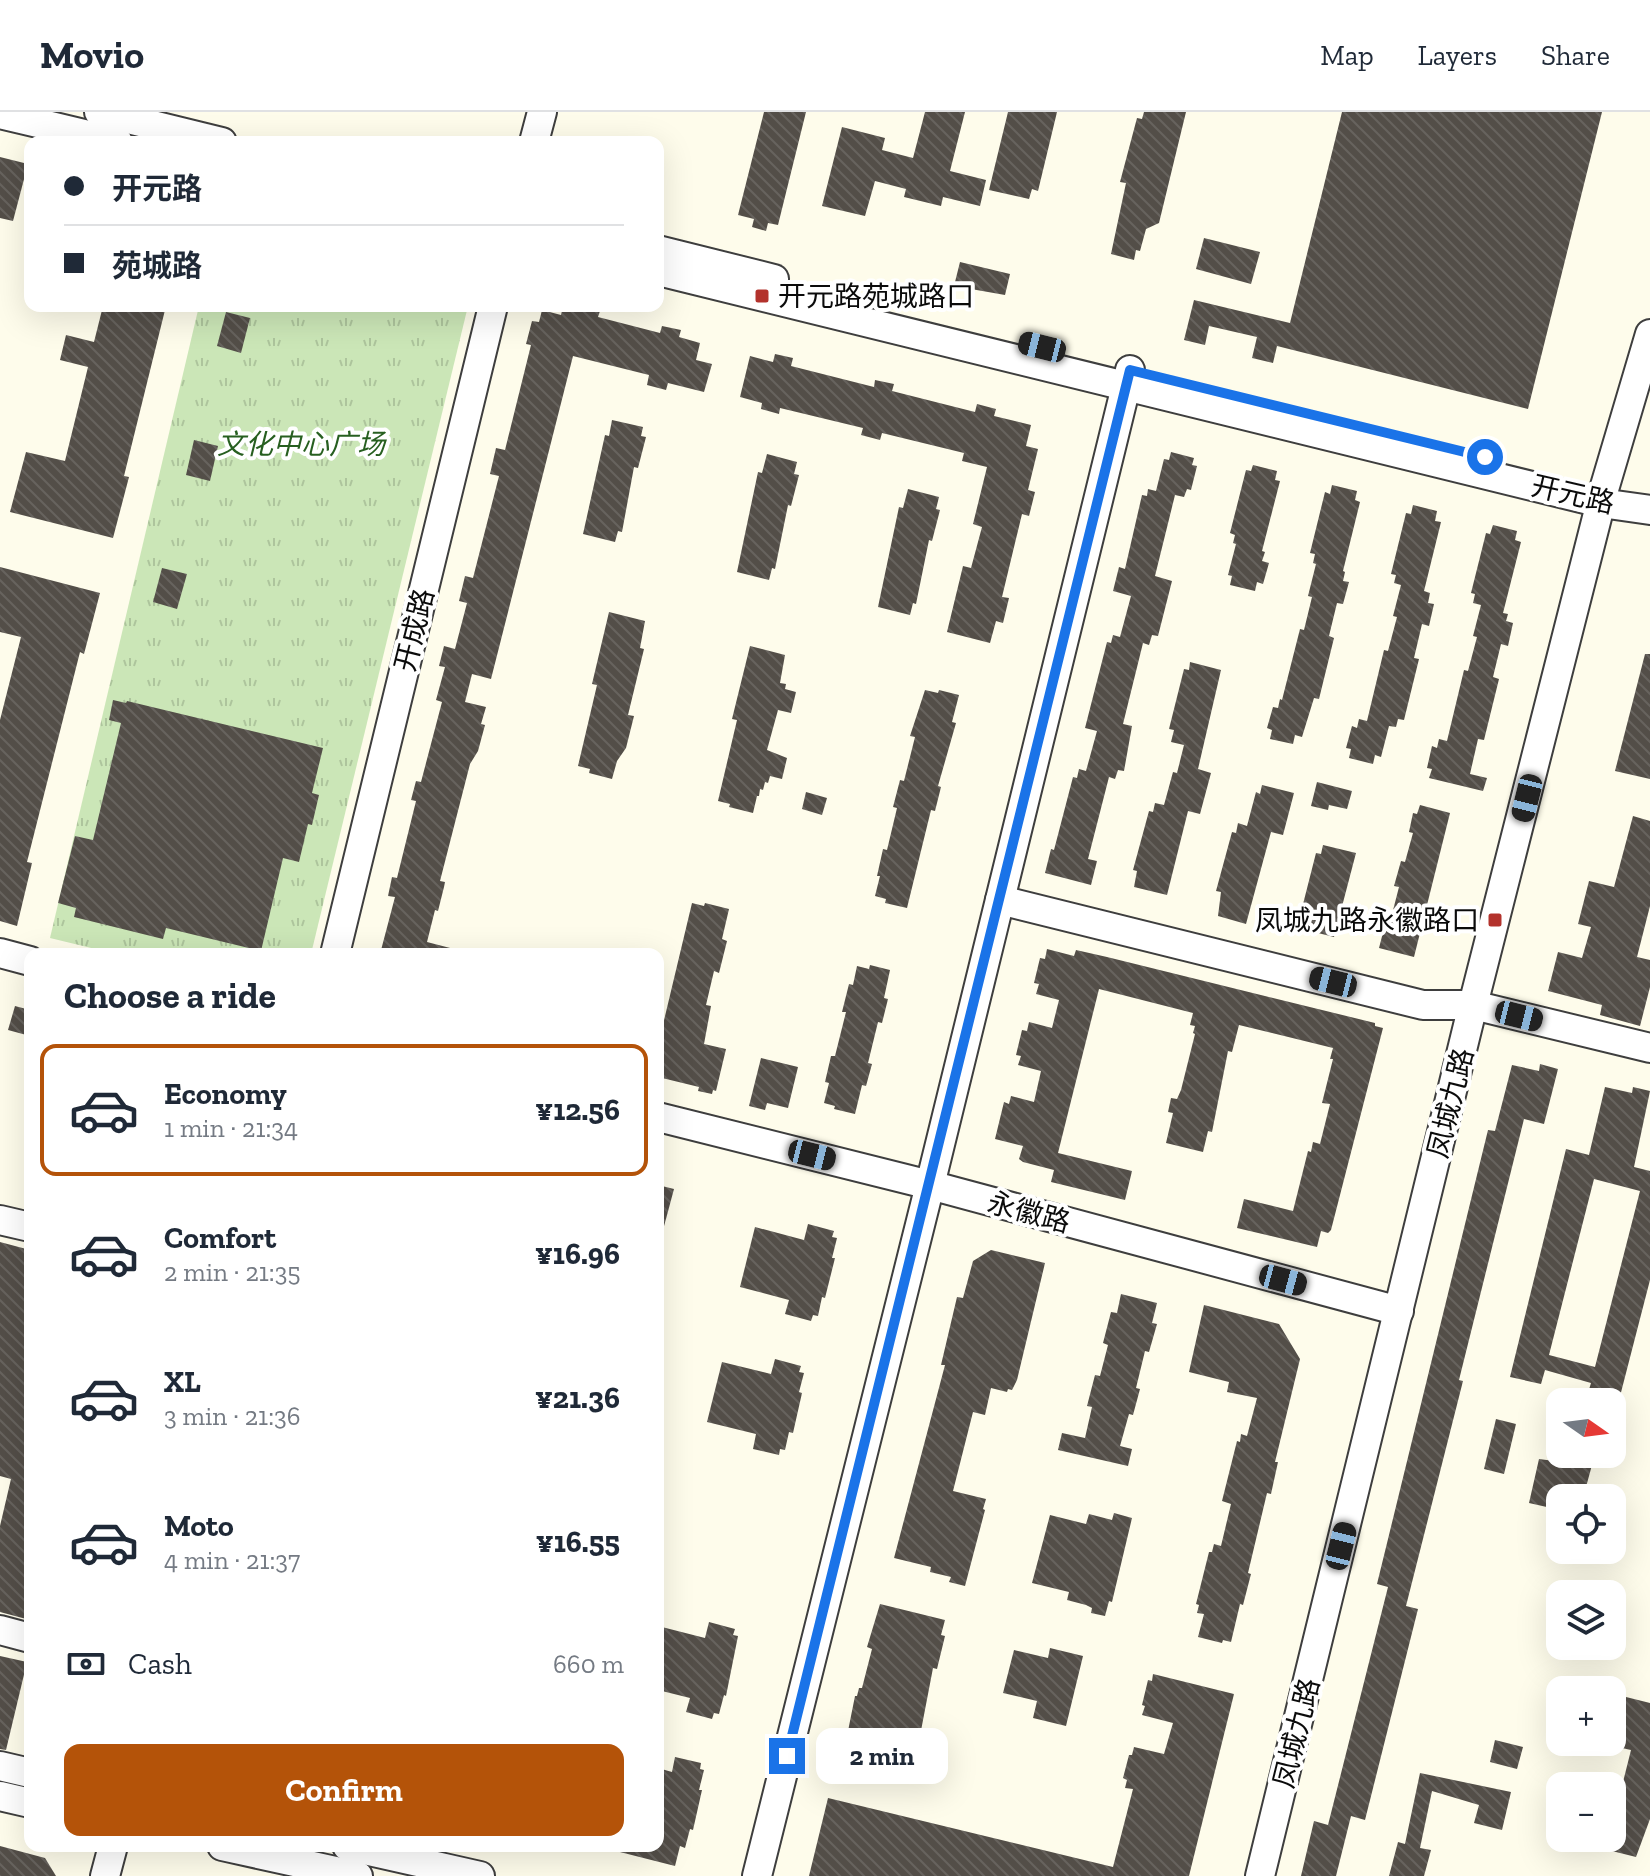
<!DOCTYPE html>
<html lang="en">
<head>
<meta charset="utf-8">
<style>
	body { margin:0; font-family:"Zilla Slab","Noto Sans SC",serif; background:#f6f6f7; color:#1f2937; height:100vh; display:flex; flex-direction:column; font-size:30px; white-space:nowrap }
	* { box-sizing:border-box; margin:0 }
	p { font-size:26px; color:#747a83 }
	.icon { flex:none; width:44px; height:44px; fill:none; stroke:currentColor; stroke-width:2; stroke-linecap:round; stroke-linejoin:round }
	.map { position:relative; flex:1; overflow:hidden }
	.drawer { position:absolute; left:24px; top:836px; width:640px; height:904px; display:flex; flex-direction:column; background:#fff; border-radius:16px; box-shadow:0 8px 32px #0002 }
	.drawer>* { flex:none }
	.hud { position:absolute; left:24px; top:24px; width:640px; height:176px; border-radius:16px; box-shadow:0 8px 32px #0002; display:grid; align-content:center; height:176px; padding:0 40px; background:#fff }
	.needle { width:52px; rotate:104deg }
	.fabs { position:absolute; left:1546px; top:1276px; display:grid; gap:16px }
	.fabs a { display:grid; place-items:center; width:80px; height:80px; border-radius:16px; background:#fff; box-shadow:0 8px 32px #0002; font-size:40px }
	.end { position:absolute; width:36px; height:36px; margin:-18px; border:10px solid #1a73e8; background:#fff; box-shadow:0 0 0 4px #fff }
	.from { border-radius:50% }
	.bubble { position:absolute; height:56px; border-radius:16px; background:#fff; box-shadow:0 8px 32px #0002; font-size:26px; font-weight:700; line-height:56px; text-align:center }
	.car { position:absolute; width:24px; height:48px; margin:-24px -12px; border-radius:10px; box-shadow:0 0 6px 2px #0007; background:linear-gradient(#222 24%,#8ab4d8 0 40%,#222 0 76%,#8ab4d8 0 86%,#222 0) }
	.hud b { display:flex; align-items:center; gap:28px; height:76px; font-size:30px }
	.hud b+b { border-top:2px solid #e0e1e3 }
	.hud i { width:20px; height:20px; background:#1f2937 }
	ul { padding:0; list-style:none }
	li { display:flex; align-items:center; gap:24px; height:132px; margin:0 16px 12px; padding:0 24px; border:4px solid transparent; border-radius:16px }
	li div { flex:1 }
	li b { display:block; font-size:30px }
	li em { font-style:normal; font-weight:700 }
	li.on { border-color:#b45309 }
	li>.icon { width:72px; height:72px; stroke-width:1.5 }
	h2 { padding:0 40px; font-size:36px; line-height:96px }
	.pay { display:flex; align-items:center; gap:20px; height:88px; padding:0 40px; font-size:30px }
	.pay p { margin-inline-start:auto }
	.action { display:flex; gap:16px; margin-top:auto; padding:16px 40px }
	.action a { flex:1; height:92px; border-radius:16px; background:#b45309; color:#fff; font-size:32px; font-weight:700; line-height:92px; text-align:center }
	header { display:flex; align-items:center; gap:48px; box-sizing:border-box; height:112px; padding:0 40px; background:#fff; border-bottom:2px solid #e0e1e3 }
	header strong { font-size:38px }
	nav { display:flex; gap:44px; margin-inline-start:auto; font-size:28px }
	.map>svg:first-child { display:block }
</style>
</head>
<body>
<header>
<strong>Movio</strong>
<nav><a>Map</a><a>Layers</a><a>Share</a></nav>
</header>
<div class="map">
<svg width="1650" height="1764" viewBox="0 0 1650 1764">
	<defs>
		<pattern id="grass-tufts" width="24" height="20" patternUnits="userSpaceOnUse" patternTransform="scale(2)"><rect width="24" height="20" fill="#cbe6b7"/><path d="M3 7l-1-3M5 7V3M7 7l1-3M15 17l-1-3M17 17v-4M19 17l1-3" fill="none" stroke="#adc49c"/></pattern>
		<pattern id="building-back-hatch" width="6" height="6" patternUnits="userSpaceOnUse" patternTransform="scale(2)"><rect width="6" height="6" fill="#534e48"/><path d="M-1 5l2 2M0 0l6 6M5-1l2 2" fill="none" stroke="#67635e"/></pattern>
	</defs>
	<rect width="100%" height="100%" fill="#fefceb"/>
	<!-- grass -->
	<path fill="url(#grass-tufts)" d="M199,194h269l-157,648h-195l-66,-16z"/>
	<!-- building -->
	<g fill="url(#building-back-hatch)" fill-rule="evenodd">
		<path d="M764,0h42l-28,113 -10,-2 -2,8 -14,-4 2,-8 -16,-4z"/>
		<path d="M925,0h40l-15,59 36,9 -6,26 -37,-9 -2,9 -37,-9 2,-8 -31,-8 -10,35 -43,-10 20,-79 43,11 -3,12 31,8z"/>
		<path d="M1008,0h49l-19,79 -6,-2 -3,10 -40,-9z"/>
		<path d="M1144,0h42l-27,111 -13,6 -6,22 -4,-1 -2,10 -23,-6 15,-71 -6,-1 17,-64 5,1z"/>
		<path d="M1342,0h260l-74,297 -251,-63 -4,17 -21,-5 5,-21 -48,-11 -4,19 -21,-5 10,-40 96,23z"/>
		<path d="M0,45l28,7 -15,57 -13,-3z"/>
		<path d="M1204,126l56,14 -9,32 -55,-15z"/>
		<path d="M960,150l50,12 -5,21 -51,-9z"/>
		<path d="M103,194h63l-42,170 5,1 -16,61 -103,-26 16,-60 39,9 23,-94 -28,-7 6,-25 28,7z"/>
		<path d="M563,194h16l21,5 -2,6 62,16 2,-7 19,4 -2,7 21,6 -4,17 16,4 -8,28 -36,-9 -2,7 -19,-5 2,-10 -76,-19 -82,323 -19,-5 -7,28 21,5 -5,17 4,1 -7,26 -8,13 -30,117 5,1 -1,5 -6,24 -3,-1 -8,32 27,7v5h-74l15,-57 -7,-1 4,-19 5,1 19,-77 -5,-1 5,-19 5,1 21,-80 -6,-2 9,-33 -6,-1 5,-20 11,3 12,-46 -8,-2 6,-25 8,2 26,-102 -9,-2 6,-26 9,2 26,-105 -5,-1 6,-23 7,1 3,-12 19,5z"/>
		<path d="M226,200l24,6 -9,35 -24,-7z"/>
		<path d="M775,242l18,4 -2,8 83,21 1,-7 19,4 -2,7 83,21 2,-8 19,5 -2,7 37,9 -5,21 12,3 -10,41 7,2 -6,24 -7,-2 -20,83 7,1 -6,25 -7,-2 -6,22 -43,-11 16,-66 8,2 11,-41 -9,-3 14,-57 -25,-6 2,-8 -82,-20 -2,7 -19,-5 2,-7 -83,-20 -1,6 -18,-5 1,-6 -22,-6 10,-41 23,6z"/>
		<path d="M612,308l31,7 -2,9 5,1 -8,31 -4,-1 -12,65 -4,-1 -3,11 -32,-8 22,-99 4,1z"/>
		<path d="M194,328l24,6 -8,35 -24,-6z"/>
		<path d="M1171,340l23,6 -2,7 5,1 -6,24 -4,-1 -3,8 -9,-2 -20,81 17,5 -14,55 -6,-1 -3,10 -6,-2 -20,81 9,2 -8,45 -6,-1 -3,9 -6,-2 -21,82 9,2 -6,24 -46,-12 6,-24 3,1 19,-73 4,1 2,-9 7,2 11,-40 -12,-3 12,-47 10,-39 4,1 2,-8 7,2 11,-41 -18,-5 6,-24 6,2 17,-74 5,1 1,-7 8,2 8,-32 5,1z"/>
		<path d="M767,342l30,8 -3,12 5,1 -8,31 -3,-1 -13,64 -3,-1 -3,12 -32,-8 21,-100 4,1z"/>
		<path d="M1253,353l24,6 -2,9 5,1 -18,70 3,1 -3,9 7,2 -6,21 -6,-2 -2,9 -25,-6 2,-9 -4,-1 8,-31 -3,-1 2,-8 -5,-2 16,-63 5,1z"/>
		<path d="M1332,373l25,6 -2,9 5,2 -17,69 2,1 -2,9 6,1 -6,22 -6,-1 -8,33 5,2 -15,61 -5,-1 -12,39 -7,-2 -2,9 -23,-5 2,-9 -5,-2 6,-21 5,1 2,-9 2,1 18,-71 4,1 8,-33 -4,-1 8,-32 -3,-1 2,-9 -5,-1 15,-61 5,2z"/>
		<path d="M908,377l31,8 -3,12 4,1 -8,31 -3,-1 -13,64 -3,-1 -3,12 -32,-8 21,-100 4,1z"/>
		<path d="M1413,393l24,6 -2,10 6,1 -17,69 6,2 -2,10 6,1 -5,22 -7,-2 -8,34 5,1 -15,61 -6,-1 -2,8 -7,-1 -8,31 -6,-2 -2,9 -24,-6 2,-9 -5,-1 6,-22 5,2 2,-9 8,2 17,-71 4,1 9,-34 -4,-1 8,-31 -7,-2 2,-8 -5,-1 15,-61 5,1z"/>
		<path d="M1493,413l24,6 -2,9 6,2 -18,71 5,1 -2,7 7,2 -5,23 -7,-2 -8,33 6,2 -15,61 -6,-1 -8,35 17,4 -4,13 -54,-13 3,-9 -5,-1 5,-22 5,2 2,-9 8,2 17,-71 4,1 9,-34 -4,-1 8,-31 -8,-2 2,-9 -4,-1 15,-60 4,1z"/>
		<path d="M0,455l100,26 -16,61 -4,-2 -53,210 5,1 -15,63 -17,-5v-201l21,-83 -21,-5z"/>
		<path d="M162,456l25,6 -10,35 -24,-7z"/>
		<path d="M609,500l36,9 -5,27 4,1 -16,66 6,1 -8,32 -9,13 -5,18 -23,-6 1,-4 -12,-3 19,-81 -5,-1z"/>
		<path d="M750,534l35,9 -5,28 6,1 -1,5 11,3 -5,21 -13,-3 -11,40 20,8 -5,21 -12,-3 -2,7 -3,-1 -2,8 -3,-1 -1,7h-2l-4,17 -24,-6 1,-3 -12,-3 19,-81 -5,-1z"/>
		<path d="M1645,542h5v125l-35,-8z"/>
		<path d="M1190,550l31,8 -23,99 13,4 -11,41 -12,-3 -21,84 -33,-8 3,-16 -4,-1 16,-59 4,1 2,-9 9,2 9,-33 4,1 7,-28 -13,-3 3,-12 -5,-1 15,-60 5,1z"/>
		<path d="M925,578l13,3 1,-3 20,5 -7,27 4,1 -18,63 3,1 -6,24 -4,-1 -24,98 -22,-5 1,-4 -11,-3 5,-20h-3l6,-27 4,1 10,-42 -4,-1 7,-27 4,1 11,-44 -5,-1z"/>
		<path d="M113,588l13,3 1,-2 196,47 -11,45 7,2 -7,30 -4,-1 -9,38 -16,-4 -22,93 -95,-23 -3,11 -89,-22 2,-9 -18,-5 17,-67 18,4 28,-117 -12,-3z"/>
		<path d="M1317,670l35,9 -5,18 -18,-4 -1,5 -17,-4z"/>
		<path d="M1262,673l32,8 -11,42 -12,-3 -25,92 -28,-8 3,-24 -5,-1 16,-59 4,1 2,-10 9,3 9,-34 4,2z"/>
		<path d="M806,680l21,6 -5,17 -20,-6z"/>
		<path d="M1420,693l30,8 -36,144 -35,-9 8,-31 4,1 8,-31 -5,-1 7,-25 4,1 8,-29 -4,-1 4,-19 4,1z"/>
		<path d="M1633,704l17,5v85l-13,51 13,3v27l-10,39 -40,-11 2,-10 -54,-14 10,-39 24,6 9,-31 -13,-3 11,-43 25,6z"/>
		<path d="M1323,733l33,8 -22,84 -32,-8 4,-16 -5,-1 15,-59 5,1z"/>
		<path d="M692,791l12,3 1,-3 24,6 -7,30 5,2 -8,32 -5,-2 -8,34 5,1 -7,38 22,5 -10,42 -3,-1 -1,4 -14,-3 1,-4 -41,-10v-45l3,1z"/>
		<path d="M1047,837l27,7 2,-6 31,7 268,66v3l8,2 -52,202 -3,3 -7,-2 -4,16 -80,-19 7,-29 49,12 15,-60 3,1 2,-10 7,2 10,-40 -8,-1 11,-44h-3l3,-11 -94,-23 -7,27 -4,-1 -16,81 -4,-1 -5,21 -37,-9 7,-30 -5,-1 3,-14 6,1 4,-9 14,-56 -2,-1 2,-7 -5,-1 3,-12 -94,-24 -41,164 74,18 -7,29 -74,-18 3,-12 -31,-8 -4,-3 4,-13 -28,-7 9,-37 5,2 2,-8 23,6 7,-31 -23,-6 3,-9 -5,-1 6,-25 5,1 2,-9 23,6 7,-28 -23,-6 3,-10 -5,-1 6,-25 5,1z"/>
		<path d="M870,853l20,5 -6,28 4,1 -6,24 -4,-1 -10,41 4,1 -6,22 -4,-1 -7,29 -21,-5 1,-3 -11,-3 5,-20 -4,-1 6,-26h4l11,-44h-4l7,-28 4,1 4,-19 12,3z"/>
		<path d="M15,894l15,4v26l-22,-6z"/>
		<path d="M761,946l37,9 -10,41 -21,-5 -2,7 -16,-4z"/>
		<path d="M1540,952l18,5 -14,55 -20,-5 -65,261 4,1 -57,225 12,3 -53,211 -14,-4 -15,60h-35l13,-55 14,4 60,-238 -11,-3 111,-454 7,1 17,-66 27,6z"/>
		<path d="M1605,975l27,6 1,-6 17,4 -16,76 16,4v109l-32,124 -31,-8 4,-13 -46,-13 -4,14 -31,-7 56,-228 23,6zM1594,1067l46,12 -45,176 -46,-12z"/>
		<path d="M658,1073l16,4 -11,41h-5z"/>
		<path d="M808,1112l26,7 -2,6 5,1 -5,20h3l-10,40 -3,-1 -4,19 -5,-1 -2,6 -26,-7 4,-14 -49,-13 15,-60 49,13z"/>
		<path d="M0,1130l30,8v370l-30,-8v-86l11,-47 -11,-3z"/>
		<path d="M991,1138l54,13 -28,117 -5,10 -4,-1 -1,3 -16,-4 -6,27 -12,-3 -20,79 33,8 -3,10 2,1 -20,76 -16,-4 2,-5 -21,-5 1,-5 -37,-9 51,-193h-4l16,-68 6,1 10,-37z"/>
		<path d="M1121,1182l36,9 -5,20 5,1 -8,28 -4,-1 -9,37 4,1 -7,26 -4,-1 -9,32 12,3 -4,17 -70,-16 4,-17 23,5 7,-31 -5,-1 8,-31 5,1 8,-31 -5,-2 8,-31 6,1z"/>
		<path d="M1204,1193l75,19 21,35 -25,103h3l-7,32 -4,-1 -19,80 3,1 -8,31 -3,-1 -9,38 -8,-2 -1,3 -24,-6 6,-23 -7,-1 2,-8 -3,-1 13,-52h3l2,-8 7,2 10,-42 -9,-3 15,-60 3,1 1,-8 6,2 10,-38 -30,-6 2,-10 -40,-10z"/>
		<path d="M775,1247l26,7 -2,6 5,1 -5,19 3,1 -9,40 -4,-1 -4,18 -5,-1 -1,6 -26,-6 3,-15 -49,-12 15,-60 49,12z"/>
		<path d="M1496,1307l20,5 -12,50 -20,-5z"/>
		<path d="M1564,1342h31l-12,44h-23v12l-31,-7 10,-44 23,3z"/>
		<path d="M1114,1401l18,5 -20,84 -3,-1 -4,15 -14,-3 1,-5 -6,-3 -19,-5 2,-8 -37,-9 18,-68 36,9 3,-10 23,6z"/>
		<path d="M880,1492l65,16 -4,15 4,1 -8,33 -4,-1 -14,73 -4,-1 -4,18 -9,-2 -1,4 -56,-14 10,-50h2l2,-8h3l10,-39 -5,-2z"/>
		<path d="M709,1510l26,7 -2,6 5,1 -12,60 -2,-1 -5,19 -5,-1 -2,6 -26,-7 4,-14 -32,-8v-64l47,12z"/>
		<path d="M1050,1536l33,8 -17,70 -33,-8 4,-17 -34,-8 11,-43 34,8z"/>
		<path d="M0,1544l27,6 -21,88 -6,-1z"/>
		<path d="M1153,1562l81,20 -45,182h-380l19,-78 285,69 20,-78 -8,-1 2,-8 -4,-2 6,-23h3l2,-8 30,7 9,-31 -31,-8 3,-9 -3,-1 6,-25 4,1z"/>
		<path d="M1618,1583l32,8v116l-14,38 -28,-7 4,-12v-58l11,2 8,-32 -19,-4v-35l4,-15z"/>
		<path d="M1495,1628l28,7 -6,22 -27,-7z"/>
		<path d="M675,1645l26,6 -1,6 4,1 -5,20h3l-9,40 -3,-1 -5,19 -5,-2 -5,20 -59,-15 1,-5h41v-78l14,4z"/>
		<path d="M1420,1661l91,19 -9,38 -28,-7 5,-18 -47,-14 -12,57 11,2 -7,26h-35l9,-34 7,2z"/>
		<path d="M0,1734l45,12 11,18h-56z"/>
	</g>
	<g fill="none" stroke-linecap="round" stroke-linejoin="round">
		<defs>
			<g id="minor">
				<path d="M99,0l123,30"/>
				<path d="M0,2l118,28"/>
				<path d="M534,30l8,-30"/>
				<path d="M658,138l116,29"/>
				<path d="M658,159l943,232 49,7"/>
				<path d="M1000,788l423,105h50l177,43"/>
				<path d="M0,841l30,8"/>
				<path d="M335,842l158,-648"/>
				<path d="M658,1005l272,68 469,126"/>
				<path d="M0,1108l30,7"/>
				<path d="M0,1518l30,8"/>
				<path d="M0,1654l30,7"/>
				<path d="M0,1684l30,7"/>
				<path d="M222,1734l136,30"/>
				<path d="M347,1734l133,30"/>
				<path d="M105,1764l8,-30"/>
				<path d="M757,1764l173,-691 200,-815"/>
				<path d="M1260,1764l213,-871 132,-519 45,-152"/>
			</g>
		</defs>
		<!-- minor casing -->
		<use href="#minor" stroke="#3e3e3e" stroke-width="32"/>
		<!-- minor -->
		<use href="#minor" stroke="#fff" stroke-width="28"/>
	</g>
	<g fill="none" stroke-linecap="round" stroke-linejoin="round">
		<!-- route -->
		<path stroke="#1a73e8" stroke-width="10" d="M787,1644l343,-1386 355,87"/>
	</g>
	<!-- markers -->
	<g fill="#b3322c" stroke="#fff" stroke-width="3">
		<rect x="754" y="176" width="16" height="16" rx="4"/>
		<rect x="1487" y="800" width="16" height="16" rx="4"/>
	</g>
	<g text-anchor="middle" stroke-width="8" stroke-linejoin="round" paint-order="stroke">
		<!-- poi labels -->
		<g font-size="28" fill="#0b0b0b" stroke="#fff" text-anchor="start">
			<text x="778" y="194">开元路苑城路口</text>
			<text x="1479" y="818" text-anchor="end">凤城九路永徽路口</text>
		</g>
		<!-- park labels -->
		<g font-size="28" font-style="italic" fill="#275f20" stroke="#fff">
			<text x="301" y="342">文化中心广场</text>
		</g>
		<!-- street labels -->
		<g font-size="28" fill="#0b0b0b" stroke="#fff">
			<text transform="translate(1573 382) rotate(13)" y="10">开元路</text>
			<text transform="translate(414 518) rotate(-76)" y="10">开成路</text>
			<text transform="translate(1450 991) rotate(-76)" y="10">凤城九路</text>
			<text transform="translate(1029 1100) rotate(15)" y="10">永徽路</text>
			<text transform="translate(1296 1621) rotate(-76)" y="10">凤城九路</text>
		</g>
	</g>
</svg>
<div class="fabs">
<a><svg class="needle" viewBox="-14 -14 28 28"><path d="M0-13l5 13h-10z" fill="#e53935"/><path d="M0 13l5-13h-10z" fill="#747a83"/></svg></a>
<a><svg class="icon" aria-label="locate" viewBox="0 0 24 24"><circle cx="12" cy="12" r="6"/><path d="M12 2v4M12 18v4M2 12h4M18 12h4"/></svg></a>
<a><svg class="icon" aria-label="layers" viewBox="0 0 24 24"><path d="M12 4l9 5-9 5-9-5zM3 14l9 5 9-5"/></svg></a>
<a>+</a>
<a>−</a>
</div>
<i class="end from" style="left:1485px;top:345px"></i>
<i class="end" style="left:787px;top:1644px"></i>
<div class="bubble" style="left:816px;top:1616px;width:132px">2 min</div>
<i class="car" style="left:1042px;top:235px;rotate:284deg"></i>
<i class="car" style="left:1527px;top:686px;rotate:194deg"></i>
<i class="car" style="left:1333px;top:870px;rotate:284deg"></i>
<i class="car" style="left:1519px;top:904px;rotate:104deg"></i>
<i class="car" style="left:812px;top:1043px;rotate:104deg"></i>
<i class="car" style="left:1283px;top:1168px;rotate:105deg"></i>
<i class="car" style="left:1341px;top:1434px;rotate:14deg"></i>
<div class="hud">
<b><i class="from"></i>开元路</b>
<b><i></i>苑城路</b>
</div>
<section class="drawer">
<h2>Choose a ride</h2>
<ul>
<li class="on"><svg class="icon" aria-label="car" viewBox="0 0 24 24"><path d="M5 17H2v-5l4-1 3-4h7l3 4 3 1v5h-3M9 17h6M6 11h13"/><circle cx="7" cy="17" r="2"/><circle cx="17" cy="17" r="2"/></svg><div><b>Economy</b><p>1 min · 21:34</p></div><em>¥12.56</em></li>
<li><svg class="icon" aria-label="car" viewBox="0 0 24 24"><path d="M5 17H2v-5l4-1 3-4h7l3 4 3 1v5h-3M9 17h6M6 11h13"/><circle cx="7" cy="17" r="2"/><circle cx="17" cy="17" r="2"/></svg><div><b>Comfort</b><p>2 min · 21:35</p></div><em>¥16.96</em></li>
<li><svg class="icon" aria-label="car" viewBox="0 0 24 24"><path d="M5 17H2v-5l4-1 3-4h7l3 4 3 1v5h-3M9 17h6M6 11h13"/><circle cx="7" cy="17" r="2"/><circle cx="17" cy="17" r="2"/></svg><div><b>XL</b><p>3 min · 21:36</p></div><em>¥21.36</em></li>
<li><svg class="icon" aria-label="car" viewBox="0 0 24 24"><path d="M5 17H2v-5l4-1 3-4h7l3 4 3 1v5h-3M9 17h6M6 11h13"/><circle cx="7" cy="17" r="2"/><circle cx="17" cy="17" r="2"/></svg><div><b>Moto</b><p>4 min · 21:37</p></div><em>¥16.55</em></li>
</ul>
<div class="pay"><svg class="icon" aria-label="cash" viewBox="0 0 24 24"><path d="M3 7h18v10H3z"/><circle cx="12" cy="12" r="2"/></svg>Cash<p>660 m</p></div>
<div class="action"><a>Confirm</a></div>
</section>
</div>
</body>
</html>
